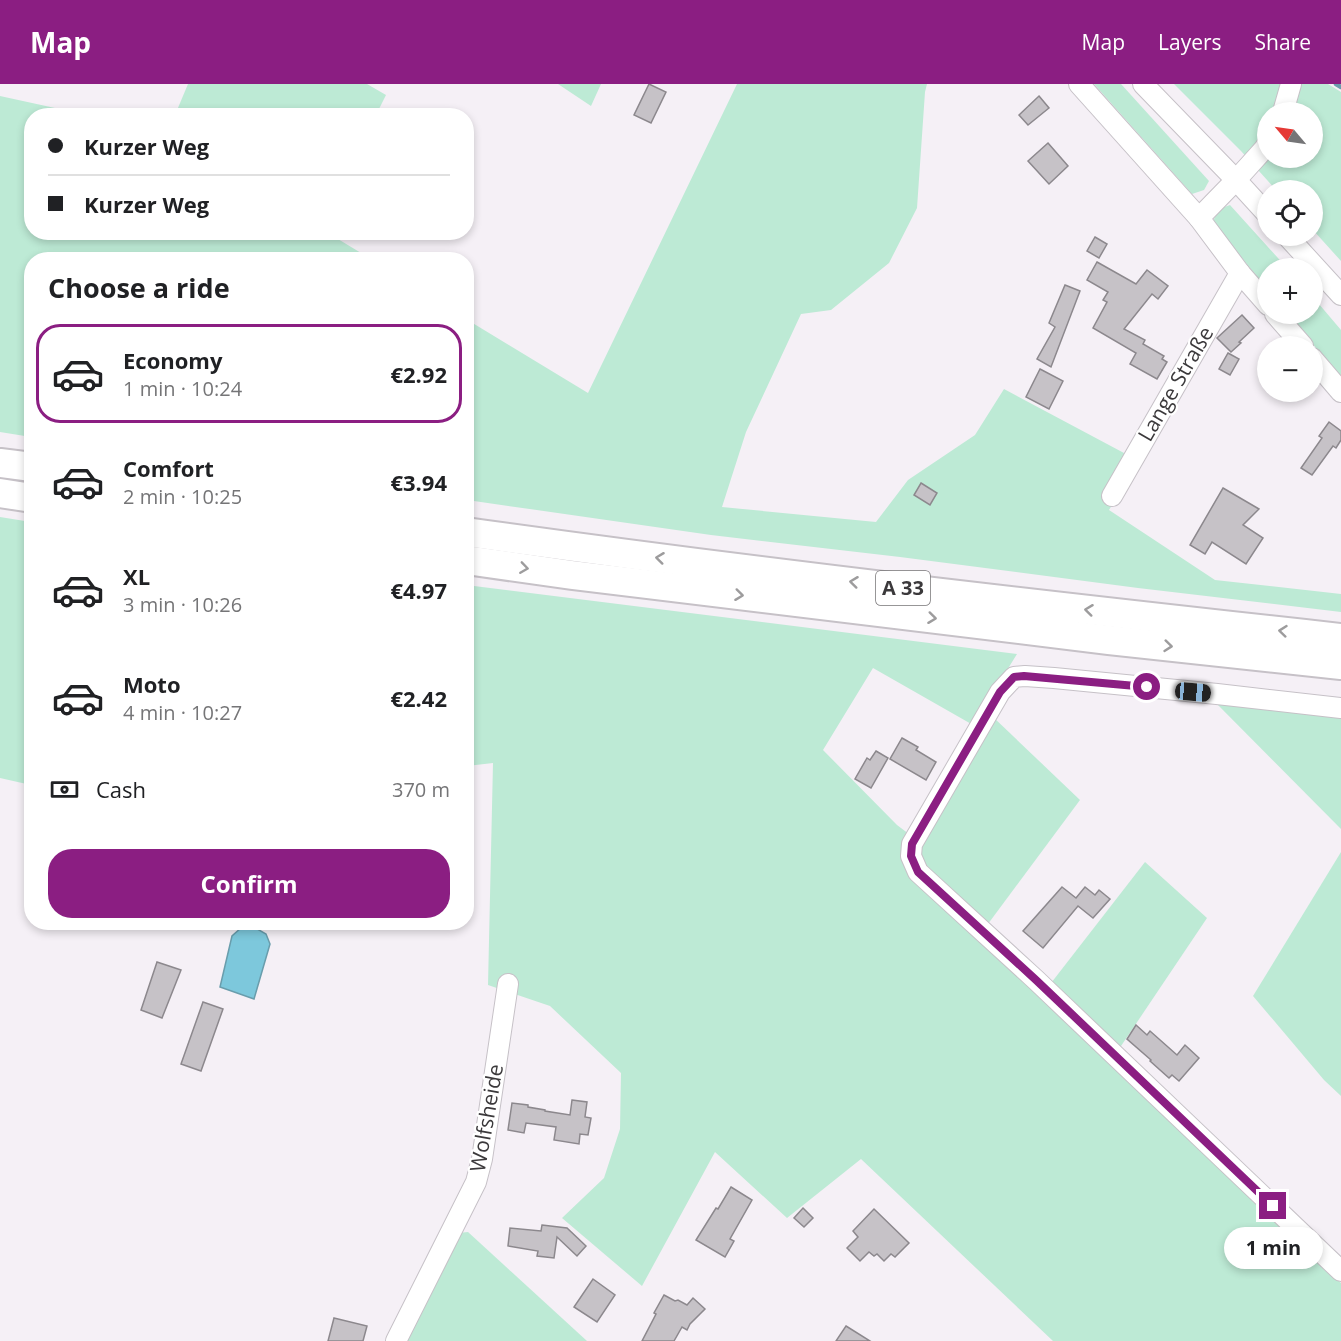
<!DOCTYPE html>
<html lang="en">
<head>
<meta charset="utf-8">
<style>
	body { margin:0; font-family:"Open Sans",sans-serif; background:#f2f2f2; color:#202124; height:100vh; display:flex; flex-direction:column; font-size:22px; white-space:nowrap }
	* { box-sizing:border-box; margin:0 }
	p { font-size:20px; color:#757577 }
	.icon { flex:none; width:33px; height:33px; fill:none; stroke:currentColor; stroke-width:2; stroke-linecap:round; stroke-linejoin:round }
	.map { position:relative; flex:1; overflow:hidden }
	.sheet { position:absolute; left:24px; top:168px; width:450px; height:678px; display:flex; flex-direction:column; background:#fff; border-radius:24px; box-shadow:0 3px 9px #0003 }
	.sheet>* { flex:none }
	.top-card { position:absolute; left:24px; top:24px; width:450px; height:132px; border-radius:24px; box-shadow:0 3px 9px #0003; display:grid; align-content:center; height:132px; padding:0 24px; background:#fff }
	.needle { width:39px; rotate:299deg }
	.controls { position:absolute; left:1257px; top:18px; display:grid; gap:12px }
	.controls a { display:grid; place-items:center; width:66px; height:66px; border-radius:50%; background:#fff; box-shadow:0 3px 9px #0003; font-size:30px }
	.end { position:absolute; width:27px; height:27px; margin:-14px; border:8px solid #8b1e82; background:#fff; box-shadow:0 0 0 3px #fff }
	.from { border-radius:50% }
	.bubble { position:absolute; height:42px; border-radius:21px; background:#fff; box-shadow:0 3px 9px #0003; font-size:20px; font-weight:700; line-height:42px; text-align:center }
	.car { position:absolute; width:18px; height:36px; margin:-18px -9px; border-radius:8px; box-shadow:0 0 4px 2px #0007; background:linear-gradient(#222 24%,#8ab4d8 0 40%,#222 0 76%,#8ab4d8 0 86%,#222 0) }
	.top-card b { display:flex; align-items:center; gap:21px; height:57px; font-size:22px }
	.top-card b+b { border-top:2px solid #e0e0e0 }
	.top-card i { width:15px; height:15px; background:#202124 }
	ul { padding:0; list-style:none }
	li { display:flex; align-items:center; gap:18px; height:99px; margin:0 12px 9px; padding:0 12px; border:3px solid transparent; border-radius:24px }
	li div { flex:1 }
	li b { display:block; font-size:22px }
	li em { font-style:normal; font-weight:700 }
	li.on { border-color:#8b1e82 }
	li>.icon { width:54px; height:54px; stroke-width:1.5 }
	h2 { padding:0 24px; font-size:27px; line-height:72px }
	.pay { display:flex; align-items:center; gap:15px; height:66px; padding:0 24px; font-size:22px }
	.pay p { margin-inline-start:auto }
	.cta { display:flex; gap:12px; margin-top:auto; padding:12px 24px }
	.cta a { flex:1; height:69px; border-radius:24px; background:#8b1e82; color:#fff; font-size:24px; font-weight:700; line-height:69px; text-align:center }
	header { display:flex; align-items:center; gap:36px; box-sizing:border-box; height:84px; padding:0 30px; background:#8b1e82; color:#fff }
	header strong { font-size:28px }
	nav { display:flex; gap:33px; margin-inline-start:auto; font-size:21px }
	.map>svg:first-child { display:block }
</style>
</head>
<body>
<header>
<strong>Map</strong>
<nav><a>Map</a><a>Layers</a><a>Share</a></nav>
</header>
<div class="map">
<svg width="1341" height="1257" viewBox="0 0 1341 1257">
	<rect width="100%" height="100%" fill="#f5f0f6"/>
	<!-- green -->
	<g fill="#bdead5" fill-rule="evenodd">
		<path d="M188,0h179l19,11 -10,20h-201z"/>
		<path d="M558,0h43l-10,22z"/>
		<path d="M737,0h190l-2,8 -8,116 -28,55 -58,47 -30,4 -55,118 -24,75 154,15 32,-42 67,-45 29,-46 135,72 -30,49 106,70 126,14v18l-203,-24 -238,-31 -189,-22 -244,-35 -1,-181 122,74z"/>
		<path d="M1094,0h27l88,97 -5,9 -12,4z"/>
		<path d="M1174,0h154l13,8v169l-28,-31 -1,-40h-36l-35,-39zM1268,28h44v46h-44z"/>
		<path d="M0,12l87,19 -55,1v116l296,1 43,26 -339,1 -1,177 -31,-5z"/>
		<path d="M1230,121l57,63h-19l-1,22 -54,-69 6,-12z"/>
		<path d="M1313,213l28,33v47l-54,-63h25z"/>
		<path d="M0,433l31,5v263l-31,-7z"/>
		<path d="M466,501l551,69 -44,71 -100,-57 -50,82 74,75 12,9 2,40 430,409v58h-288l-192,-182 -74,59 -72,-66 -73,134 -80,-68 42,-40 16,-49 1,-56 -71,-67 -62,-21 5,-222 -26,3z"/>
		<path d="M1214,617l127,15v113z"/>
		<path d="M992,632l88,84 -95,128 -58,-56 -10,-25z"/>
		<path d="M1341,768v244l-17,-16 -71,-84z"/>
		<path d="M1145,778l62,56 -90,134 -69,-65z"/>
		<path d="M468,1148l119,109h-180l51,-108z"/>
	</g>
	<!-- water -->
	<path fill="#7dc8dc" stroke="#699dac" stroke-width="1.5" d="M252,842l14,8 4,10 -16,55 -34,-12 12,-51 9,-8z"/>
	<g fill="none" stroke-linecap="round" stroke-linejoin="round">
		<!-- stream -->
		<path stroke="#699dac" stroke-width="4.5" d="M1336,0l5,3"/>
	</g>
	<!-- building -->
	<g fill="#c6c2c7" stroke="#8c888d" stroke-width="1.5">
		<path d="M649,0l17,8 -15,31 -17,-8z"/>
		<path d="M1039,12l10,12 -21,17 -9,-10z"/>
		<path d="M1048,59l20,23 -19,18 -21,-23z"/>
		<path d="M1095,153l12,7 -8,14 -12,-7z"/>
		<path d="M1097,178l39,22 11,-14 21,16 -10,13 -6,-5 -28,35 21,11 -2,4 21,12 -2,3 5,3 -10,17 -27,-15 6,-11 -43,-25 14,-26 -4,-2 5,-8 -21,-12z"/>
		<path d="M1065,201l15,6 -29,76 -14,-8 18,-32 -6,-4z"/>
		<path d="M1242,231l12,13 -15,14 2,1 -10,9 -14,-14z"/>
		<path d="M1228,269l11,6 -9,16 -11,-6z"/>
		<path d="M1040,285l23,12 -14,28 -23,-12z"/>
		<path d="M1329,338l12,9v9l-5,8 -3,-2 -21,29 -11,-7 21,-30 -3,-2z"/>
		<path d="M921,399l16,10 -7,12 -16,-10z"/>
		<path d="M1223,404l36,21 -16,16 20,13 -17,26 -34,-22 -7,12 -15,-9z"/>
		<path d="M902,654l16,9 -2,3 20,12 -10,18 -36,-21z"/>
		<path d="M876,667l12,7 -17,30 -16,-9 12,-21 3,2z"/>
		<path d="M1062,803l14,11 9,-11 10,8 4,-5 11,9 -17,19 -15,-12 -35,42 -20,-17z"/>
		<path d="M157,878l24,8 -19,48 -21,-8z"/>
		<path d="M203,918l20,7 -22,62 -20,-7z"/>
		<path d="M1136,941l11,10 3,-4 27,24 8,-10 14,13 -20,23 -7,-6 -3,3 -19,-17 1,-1 -24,-21z"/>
		<path d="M572,1016l15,2 -2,15 6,1 -3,17 -8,-1 -1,10 -25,-4 2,-13 -30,-4 -2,10 -16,-3 4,-27 16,2v2l17,3v1l25,4z"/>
		<path d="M731,1103l21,13 -22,39 4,2 -9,16 -29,-17 20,-32 2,1z"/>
		<path d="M803,1124l10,10 -9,9 -10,-9z"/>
		<path d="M874,1125l35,34 -14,14 -4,-3 -7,7 -7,-7 -3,2 -5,-4 -9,9 -13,-13 11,-11 -5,-6z"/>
		<path d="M542,1141l25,3 19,18 -9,10 -20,-19 -3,21 -17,-2 1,-5 -30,-5 2,-18 31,3z"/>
		<path d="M593,1195l22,16 -18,27 -23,-15z"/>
		<path d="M664,1211l11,6 3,-1 9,5 6,-7 12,11 -15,15 -3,6 -5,-3 -8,14h-32l14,-27 -2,-1z"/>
		<path d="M334,1234l33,8 -4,15h-35z"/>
		<path d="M846,1242l24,15h-34z"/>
	</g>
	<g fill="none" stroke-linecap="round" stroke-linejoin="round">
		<defs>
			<g id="minor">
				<path d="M1079,0l120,134"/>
				<path d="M1143,0l93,96 32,35"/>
				<path d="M1283,28l8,-28"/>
				<path d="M1268,59l-4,6 -28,31 -37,38 41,55 28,32"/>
				<path d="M1287,152l54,59"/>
				<path d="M1275,230l28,32"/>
				<path d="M1312,274l29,34"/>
				<path d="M1112,412l128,-223"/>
				<path d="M1341,624l-124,-14 -163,-16 -29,-2 -11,1 -14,15 -88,152 -1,12 7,16 118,108 305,291"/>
				<path d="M396,1257l80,-159 6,-23 26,-175"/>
			</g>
			<g id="highway">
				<path d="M0,379l32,4"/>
				<path d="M0,409l32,5"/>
				<path d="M466,448c291,41 583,74 875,106"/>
				<path d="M466,476l106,15 537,65 232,25"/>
			</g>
		</defs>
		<!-- minor casing -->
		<use href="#minor" stroke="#c6c1c7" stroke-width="22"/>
		<!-- highway casing -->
		<use href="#highway" stroke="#c6c1c7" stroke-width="32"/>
		<!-- minor -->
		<use href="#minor" stroke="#fff" stroke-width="20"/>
		<!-- highway -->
		<use href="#highway" stroke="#fff" stroke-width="28"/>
	</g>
	<!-- one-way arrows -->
	<defs><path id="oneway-chevron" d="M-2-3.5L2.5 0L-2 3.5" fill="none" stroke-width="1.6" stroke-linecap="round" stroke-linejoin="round" transform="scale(1.5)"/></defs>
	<g stroke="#9d9c9d">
		<use href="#oneway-chevron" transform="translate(660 474) rotate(-173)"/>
		<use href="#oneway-chevron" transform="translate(524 484) rotate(8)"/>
		<use href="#oneway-chevron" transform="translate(854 498) rotate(-173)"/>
		<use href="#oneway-chevron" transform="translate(739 511) rotate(7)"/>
		<use href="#oneway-chevron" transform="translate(1089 526) rotate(-173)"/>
		<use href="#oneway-chevron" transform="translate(932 534) rotate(7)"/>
		<use href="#oneway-chevron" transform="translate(1283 547) rotate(-174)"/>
		<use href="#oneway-chevron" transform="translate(1168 562) rotate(6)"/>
	</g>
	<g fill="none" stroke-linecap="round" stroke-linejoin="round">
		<!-- route -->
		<path stroke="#8b1e82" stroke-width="8" d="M1147,603l-123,-11 -10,1 -14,15 -88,152 -1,12 7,16 118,108 237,226"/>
	</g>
	<g text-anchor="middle" stroke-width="4.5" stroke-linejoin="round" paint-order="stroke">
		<!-- shield labels -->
		<rect fill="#fff" stroke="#767476" stroke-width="1.5" x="876" y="487" width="54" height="34" rx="4.5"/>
		<g font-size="20" font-weight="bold" fill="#3b393b">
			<text x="903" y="511">A 33</text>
		</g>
		<!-- street labels -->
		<g font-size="21" fill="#3b393b" stroke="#fff">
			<text transform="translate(1176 300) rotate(-60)" y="7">Lange Straße</text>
			<text transform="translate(487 1034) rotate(-80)" y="7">Wolfsheide</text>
		</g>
	</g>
</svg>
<div class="controls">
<a><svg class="needle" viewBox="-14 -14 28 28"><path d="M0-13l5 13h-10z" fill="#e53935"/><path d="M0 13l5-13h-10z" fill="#757577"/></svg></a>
<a><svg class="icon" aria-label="locate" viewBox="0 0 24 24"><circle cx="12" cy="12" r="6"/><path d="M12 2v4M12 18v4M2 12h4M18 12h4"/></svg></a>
<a>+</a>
<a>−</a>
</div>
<i class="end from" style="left:1147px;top:603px"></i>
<i class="end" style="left:1273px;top:1122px"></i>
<div class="bubble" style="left:1224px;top:1143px;width:99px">1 min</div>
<i class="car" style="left:1193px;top:608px;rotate:95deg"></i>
<div class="top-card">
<b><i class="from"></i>Kurzer Weg</b>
<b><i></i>Kurzer Weg</b>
</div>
<section class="sheet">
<h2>Choose a ride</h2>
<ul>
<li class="on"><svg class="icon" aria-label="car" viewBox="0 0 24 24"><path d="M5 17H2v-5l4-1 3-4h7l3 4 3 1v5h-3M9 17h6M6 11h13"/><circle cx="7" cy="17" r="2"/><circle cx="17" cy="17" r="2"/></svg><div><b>Economy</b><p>1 min · 10:24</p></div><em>€2.92</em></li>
<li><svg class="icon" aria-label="car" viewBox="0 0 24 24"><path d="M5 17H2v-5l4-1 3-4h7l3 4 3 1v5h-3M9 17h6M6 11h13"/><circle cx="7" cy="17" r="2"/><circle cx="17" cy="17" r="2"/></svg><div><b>Comfort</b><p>2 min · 10:25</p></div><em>€3.94</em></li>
<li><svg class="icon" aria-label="car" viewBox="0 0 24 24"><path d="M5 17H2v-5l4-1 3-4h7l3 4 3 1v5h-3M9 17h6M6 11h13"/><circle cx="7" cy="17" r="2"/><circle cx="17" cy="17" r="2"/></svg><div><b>XL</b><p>3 min · 10:26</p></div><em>€4.97</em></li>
<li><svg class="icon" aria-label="car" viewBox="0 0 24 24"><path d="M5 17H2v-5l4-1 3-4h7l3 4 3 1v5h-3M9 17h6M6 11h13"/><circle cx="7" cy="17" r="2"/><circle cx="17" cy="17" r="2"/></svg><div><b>Moto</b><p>4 min · 10:27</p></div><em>€2.42</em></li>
</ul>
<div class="pay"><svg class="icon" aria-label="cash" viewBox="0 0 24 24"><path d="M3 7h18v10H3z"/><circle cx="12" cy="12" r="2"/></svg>Cash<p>370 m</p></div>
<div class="cta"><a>Confirm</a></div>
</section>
</div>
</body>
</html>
